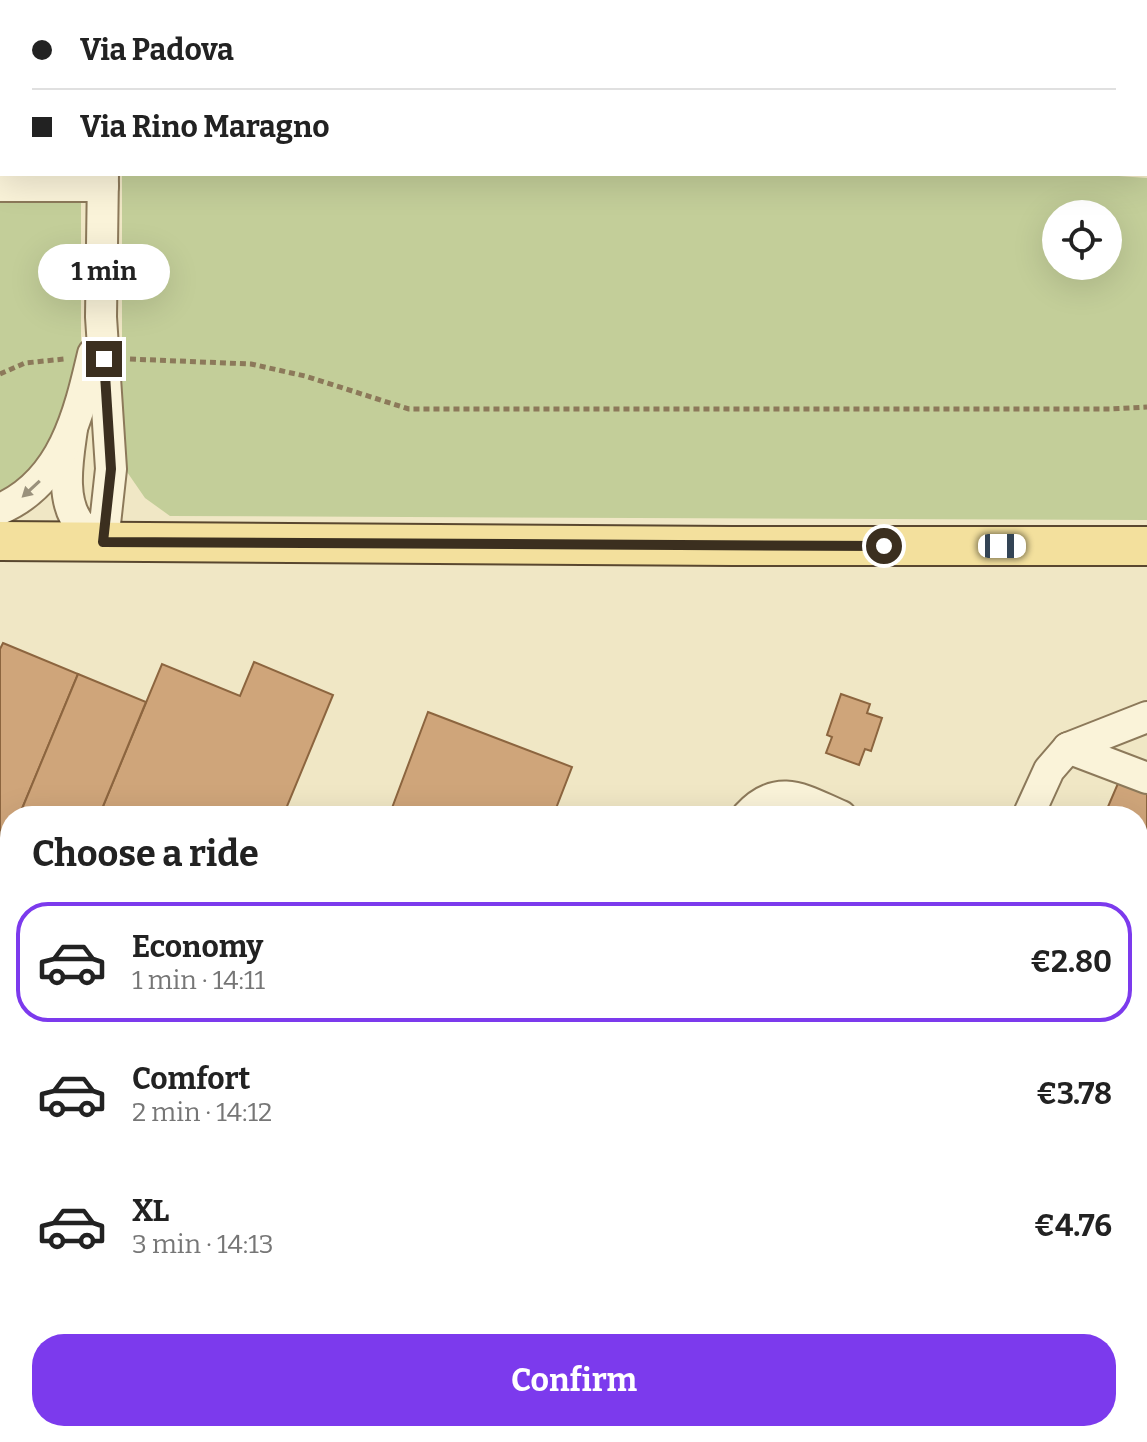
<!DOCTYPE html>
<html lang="en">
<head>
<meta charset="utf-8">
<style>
	body { margin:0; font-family:Bitter,serif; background:#f6f6f6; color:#222; height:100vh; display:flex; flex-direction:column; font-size:30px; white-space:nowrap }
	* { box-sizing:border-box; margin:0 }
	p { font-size:26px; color:#767676 }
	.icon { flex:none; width:44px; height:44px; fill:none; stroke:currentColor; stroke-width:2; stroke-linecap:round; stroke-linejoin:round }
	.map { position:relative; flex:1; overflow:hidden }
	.side { position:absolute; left:0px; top:806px; width:1148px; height:636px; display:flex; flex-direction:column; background:#fff; border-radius:32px 32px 0 0; box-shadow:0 8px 32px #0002 }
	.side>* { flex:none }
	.top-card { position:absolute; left:0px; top:0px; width:1148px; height:176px; box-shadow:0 8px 32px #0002; display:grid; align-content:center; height:176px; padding:0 32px; background:#fff }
	.fabs { position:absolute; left:1042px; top:200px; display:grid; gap:16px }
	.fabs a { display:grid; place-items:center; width:80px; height:80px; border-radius:50%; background:#fff; box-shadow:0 8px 32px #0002; font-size:40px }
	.end { position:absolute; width:36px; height:36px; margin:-18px; border:10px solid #3b2f1f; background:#fff; box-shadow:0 0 0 4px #fff }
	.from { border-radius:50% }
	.bubble { position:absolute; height:56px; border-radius:28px; background:#fff; box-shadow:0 8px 32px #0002; font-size:26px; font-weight:700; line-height:56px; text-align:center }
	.car { position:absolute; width:24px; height:48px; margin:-24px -12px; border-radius:10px; box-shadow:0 0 6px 2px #0007; background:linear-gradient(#fff 24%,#345 0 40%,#fff 0 76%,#345 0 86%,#fff 0) }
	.top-card b { display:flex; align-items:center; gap:28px; height:76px; font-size:30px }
	.top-card b+b { border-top:2px solid #e0e0e0 }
	.top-card i { width:20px; height:20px; background:#222 }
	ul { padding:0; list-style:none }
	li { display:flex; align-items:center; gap:24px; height:120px; margin:0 16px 12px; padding:0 16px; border:4px solid transparent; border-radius:32px }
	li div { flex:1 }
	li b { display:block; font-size:30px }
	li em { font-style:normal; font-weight:700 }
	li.selected { border-color:#7c3aed }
	li>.icon { width:72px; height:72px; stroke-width:1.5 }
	h2 { padding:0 32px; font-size:36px; line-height:96px }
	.primary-button { display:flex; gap:16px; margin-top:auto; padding:16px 32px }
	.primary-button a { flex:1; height:92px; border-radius:32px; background:#7c3aed; color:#fff; font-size:32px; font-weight:700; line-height:92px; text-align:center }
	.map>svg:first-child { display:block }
</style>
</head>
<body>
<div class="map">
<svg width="1147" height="1442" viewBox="0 0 1147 1442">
	<rect width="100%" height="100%" fill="#f0e7c5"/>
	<!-- green -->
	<g fill="#c3ce99" fill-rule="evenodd">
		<path d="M122,174h968l57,4v342l-977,-4 -25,-18 -20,-29 -3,-54zM1056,214h52v52h-52z"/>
		<path d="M81,192v157l-10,58 -28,54 -43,37v-305z"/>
	</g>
	<!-- building -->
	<g fill="#cfa57a" stroke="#8c653f" stroke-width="2">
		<path d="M3,643l75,31 -59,142h-9v23l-10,24v-214z"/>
		<path d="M254,662l79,33 -50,121h-184l63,-152 78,32z"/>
		<path d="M78,674l68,28 -47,114h-80z"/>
		<path d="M841,694l29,10 -3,9 15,5 -11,33 -6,-2 -6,16 -33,-12 6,-16 -5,-2z"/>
		<path d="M428,712l144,55 -19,49h-164z"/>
		<path d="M1122,774l25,11v53l-7,-3 -2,5v-24h-34z"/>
		<path d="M1140,835l7,3v54l-9,-4z"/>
		<path d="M10,839v80l-10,-4v-52z"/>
		<path d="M0,1299l10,4 -10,20z"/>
	</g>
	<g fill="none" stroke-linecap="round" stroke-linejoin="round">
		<defs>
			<g id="minor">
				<path d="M102,0v2"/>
				<path d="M888,2v-2"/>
				<path d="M0,186h103"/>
				<path d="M72,429c-4,29 -13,74 10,98 6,6 14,10 21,15l8,-73 -10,-152 2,-143"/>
				<path d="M0,509c63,-27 79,-95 93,-155"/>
				<path d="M1068,748l79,30"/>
				<path d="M747,816c32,-35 58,-15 94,0"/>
				<path d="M1028,816l21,-46 19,-22 79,-31"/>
				<path d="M1138,941l9,4"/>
				<path d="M0,1033l10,5"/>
				<path d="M1138,1115l9,3"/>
				<path d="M1138,1193l9,4"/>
				<path d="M0,1283l10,4"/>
				<path d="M1138,1324l9,4"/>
				<path d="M360,1432l24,10"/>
			</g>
			<g id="major">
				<path d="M0,541l732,5h415"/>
				<path d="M0,1110l10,4"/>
				<path d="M795,1432l24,10"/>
			</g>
		</defs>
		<!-- minor casing -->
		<use href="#minor" stroke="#8c795a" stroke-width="34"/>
		<!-- major casing -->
		<use href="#major" stroke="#59472f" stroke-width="42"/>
		<!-- path -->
		<g stroke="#8c795a" stroke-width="5" stroke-dasharray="6 4" stroke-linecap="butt">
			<path d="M130,359l121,5 54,12 104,33h701l37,-2"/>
			<path d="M0,374l25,-11 39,-4"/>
			<path d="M0,1072l10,5"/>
			<path d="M886,1432l24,10"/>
		</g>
		<!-- minor -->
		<use href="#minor" stroke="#faf3d9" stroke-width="30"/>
		<!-- major -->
		<use href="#major" stroke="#f3e09d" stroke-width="38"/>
	</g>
	<!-- one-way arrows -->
	<defs><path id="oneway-solid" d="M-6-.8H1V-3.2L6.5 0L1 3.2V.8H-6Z" transform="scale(2)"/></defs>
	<use fill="#9a917c" href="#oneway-solid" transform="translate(31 489) rotate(137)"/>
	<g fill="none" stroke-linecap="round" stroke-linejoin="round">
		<!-- route -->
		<path stroke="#3b2f1f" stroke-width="10" d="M104,359l7,110 -8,73 781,4"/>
	</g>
</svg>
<div class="fabs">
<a><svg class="icon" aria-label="locate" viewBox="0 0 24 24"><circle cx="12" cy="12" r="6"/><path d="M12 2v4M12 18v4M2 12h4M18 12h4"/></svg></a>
</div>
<i class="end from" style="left:884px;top:546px"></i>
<i class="end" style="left:104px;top:359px"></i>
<div class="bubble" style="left:38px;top:244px;width:132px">1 min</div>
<i class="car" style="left:1002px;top:546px;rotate:90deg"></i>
<div class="top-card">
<b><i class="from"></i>Via Padova</b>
<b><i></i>Via Rino Maragno</b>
</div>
<section class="side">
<h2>Choose a ride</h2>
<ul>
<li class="selected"><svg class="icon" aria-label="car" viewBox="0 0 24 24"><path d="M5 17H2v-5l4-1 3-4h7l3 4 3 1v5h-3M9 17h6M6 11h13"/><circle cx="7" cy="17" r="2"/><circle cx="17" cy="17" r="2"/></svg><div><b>Economy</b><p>1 min · 14:11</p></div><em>€2.80</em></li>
<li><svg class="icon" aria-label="car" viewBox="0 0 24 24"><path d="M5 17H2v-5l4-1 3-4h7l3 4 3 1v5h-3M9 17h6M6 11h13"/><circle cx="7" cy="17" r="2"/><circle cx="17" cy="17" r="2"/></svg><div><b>Comfort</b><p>2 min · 14:12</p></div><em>€3.78</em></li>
<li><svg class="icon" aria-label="car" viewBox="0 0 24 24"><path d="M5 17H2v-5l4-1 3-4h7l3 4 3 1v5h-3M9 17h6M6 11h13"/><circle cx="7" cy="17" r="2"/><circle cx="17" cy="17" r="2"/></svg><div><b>XL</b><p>3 min · 14:13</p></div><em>€4.76</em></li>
</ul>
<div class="primary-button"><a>Confirm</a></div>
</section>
</div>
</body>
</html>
